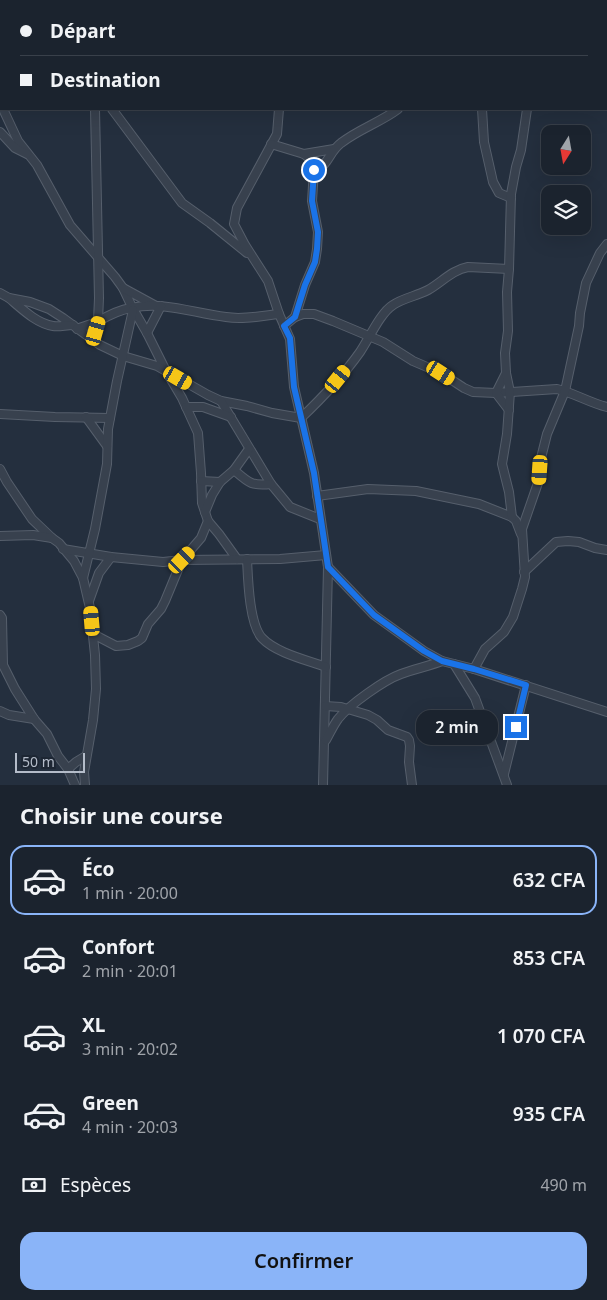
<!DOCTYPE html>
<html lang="fr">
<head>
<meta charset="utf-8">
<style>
	body { margin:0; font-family:"Noto Sans",sans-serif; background:#242b36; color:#f1f3f6; height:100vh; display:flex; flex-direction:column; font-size:19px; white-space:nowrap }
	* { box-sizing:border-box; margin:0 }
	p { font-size:16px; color:#a0a4aa }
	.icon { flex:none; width:28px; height:28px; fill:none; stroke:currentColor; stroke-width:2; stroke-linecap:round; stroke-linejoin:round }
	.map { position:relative; height:785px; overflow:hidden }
	.panel { display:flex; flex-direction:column; background:#1b232e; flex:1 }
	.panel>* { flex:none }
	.top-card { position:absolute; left:0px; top:0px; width:608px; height:110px; box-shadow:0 5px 20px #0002,0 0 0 1px #39404a; display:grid; align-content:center; height:110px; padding:0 20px; background:#1b232e }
	.needle { width:32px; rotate:191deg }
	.tools { position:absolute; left:541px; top:125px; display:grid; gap:10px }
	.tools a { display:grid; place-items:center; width:50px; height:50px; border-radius:10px; background:#1b232e; box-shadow:0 5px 20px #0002,0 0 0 1px #39404a; font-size:25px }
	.scale { position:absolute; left:15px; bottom:12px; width:70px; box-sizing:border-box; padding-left:5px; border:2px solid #b4bcc9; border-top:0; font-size:14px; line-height:18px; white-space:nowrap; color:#b4bcc9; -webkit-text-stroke:4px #1d2633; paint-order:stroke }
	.end { position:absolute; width:22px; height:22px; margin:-11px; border:6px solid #1a73e8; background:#fff; box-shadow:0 0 0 2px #fff }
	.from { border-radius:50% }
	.bubble { position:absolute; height:35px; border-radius:15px; background:#1b232e; box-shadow:0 5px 20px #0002,0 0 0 1px #39404a; font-size:16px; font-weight:600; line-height:35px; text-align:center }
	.car { position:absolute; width:15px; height:30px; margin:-15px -8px; border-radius:6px; box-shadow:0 0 4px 1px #0007; background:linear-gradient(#f5c518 24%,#345 0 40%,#f5c518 0 76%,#345 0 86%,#f5c518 0) }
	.top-card b { display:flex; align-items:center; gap:18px; height:48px; font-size:19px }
	.top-card b+b { border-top:1px solid #39404a }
	.top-card i { width:12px; height:12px; background:#f1f3f6 }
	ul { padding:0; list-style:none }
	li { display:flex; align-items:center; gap:15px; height:70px; margin:0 10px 8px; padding:0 10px; border:2px solid transparent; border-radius:15px }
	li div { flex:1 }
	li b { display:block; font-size:19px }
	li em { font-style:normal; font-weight:600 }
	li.selected { border-color:#8ab4f8 }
	li>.icon { width:45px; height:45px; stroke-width:1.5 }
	h2 { padding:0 20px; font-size:22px; line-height:60px }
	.pay { display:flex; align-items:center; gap:12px; height:55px; padding:0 20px; font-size:19px }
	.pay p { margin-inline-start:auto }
	.primary-button { display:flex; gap:10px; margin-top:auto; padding:10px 20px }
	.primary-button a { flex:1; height:58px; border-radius:15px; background:#8ab4f8; color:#111; font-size:20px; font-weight:600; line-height:58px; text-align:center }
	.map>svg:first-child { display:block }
</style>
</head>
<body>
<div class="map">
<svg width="607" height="785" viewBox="0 0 607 785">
	<rect width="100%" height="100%" fill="#242f3e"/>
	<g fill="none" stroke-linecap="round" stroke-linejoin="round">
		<defs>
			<g id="minor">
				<path d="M66,0v1"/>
				<path d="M109,0v1"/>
				<path d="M277,1l1,-1"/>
				<path d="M0,62l1,-1"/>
				<path d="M606,63h1"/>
				<path d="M3,109l15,32 19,24 33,60 45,52 8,11 9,19 15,26 19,38 16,27 16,35 3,40 1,30 6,18 11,13 18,25"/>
				<path d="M112,109l70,94 28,20 37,30"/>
				<path d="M279,109l-2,25 -40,74 -3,16 11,21 23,36 11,33 11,25 4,48 20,86 14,94 -5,218"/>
				<path d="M482,109l2,33 9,40 6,11 12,5"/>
				<path d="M0,132l15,16 12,6"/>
				<path d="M271,144l33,10 6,5 4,11 -2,31 6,31 -1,17 -2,13 -10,23 -10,32"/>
				<path d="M304,154l30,-5"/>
				<path d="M314,177c4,-5 8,-10 12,-15 5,-7 8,-14 15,-19 18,-14 40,-21 57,-34"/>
				<path d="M123,288l33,18"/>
				<path d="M0,293l9,5 21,4 19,7 14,9 37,27 23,11 34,10 51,29 13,6 26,5 25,7 29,5c21,-20 42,-42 59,-66 9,-13 20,-39 33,-47 10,-7 24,-9 35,-15 14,-8 24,-20 40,-23l41,2"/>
				<path d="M9,298c13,11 27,25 44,28 6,1 13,-1 20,-1"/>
				<path d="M284,326l11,-9 8,-3h11l19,7 50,21 30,19 28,12 23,15 9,4 23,1 61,-4c17,4 33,14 50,18"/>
				<path d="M77,329c7,-3 15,-5 22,-8 10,-6 20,-11 32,-13 34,-7 61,5 95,9 17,3 35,-1 53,-3"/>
				<path d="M147,333l14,-27"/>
				<path d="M93,341l5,-20 1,-23 -4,-189"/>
				<path d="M506,373l-10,20 13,17"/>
				<path d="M221,401l50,83 19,23 30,12"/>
				<path d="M186,407h17l28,10"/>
				<path d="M0,414l55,3 55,1"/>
				<path d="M86,417l21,29"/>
				<path d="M0,469l7,13 25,37 20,19"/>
				<path d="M234,470c15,13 17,16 37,14"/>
				<path d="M201,481l19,1"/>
				<path d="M317,496l51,-7 48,2 63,13 33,13 4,4 5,13"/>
				<path d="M205,512l7,-17 8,-13 14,-12 15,-21"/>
				<path d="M512,517l-3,-25 -7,-28 5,-30 3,-42 -4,-19 -1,-20 3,-22 -1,-39 2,-23 2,-75 5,-27 5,-17 6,-41"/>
				<path d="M0,536l33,-1 19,3 7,5 15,18 9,17 7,30 5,47 1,34 -3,31 -9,52 1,13"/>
				<path d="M63,549l48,8 52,5 19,-2 98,-1 46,-4"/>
				<path d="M247,559c1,19 2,65 15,79 14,15 45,22 64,29"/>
				<path d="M328,567l46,48 50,36 18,10 32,8 133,43"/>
				<path d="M524,572l32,-30 12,-1 11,1 16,6 12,2"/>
				<path d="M83,578l12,-49 12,-65 1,-35 9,-48 16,-71"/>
				<path d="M89,601l10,-28 12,-16"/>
				<path d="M0,615l2,3 1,47 12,24 19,30 13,15 11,22 10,13 7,16"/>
				<path d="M93,634l23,12 12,-1 10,-4 4,-3 6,-14 13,-15 4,-8 17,-41 19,-22 7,-17"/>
				<path d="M454,664l21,34 32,87"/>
				<path d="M474,669l11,-20 19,-17 9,-15 9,-28 3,-12 -3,-48 17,-49 2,-22 6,-24 18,-43 14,-65 1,-13 6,-30 14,-30 7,-9"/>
				<path d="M325,706l16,1 27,8 9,5 11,10 19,7 2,3 1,6 -1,16 3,23"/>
				<path d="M0,711l9,4 25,4"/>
				<path d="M326,740c4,-7 7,-14 12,-21 11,-14 46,-39 63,-45 14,-5 28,-8 41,-13"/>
				<path d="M68,769l8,-7 10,-6"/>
				<path d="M504,774l22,-89"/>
			</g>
		</defs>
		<!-- minor casing -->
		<use href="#minor" stroke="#565f6c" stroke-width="10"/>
		<!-- minor -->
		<use href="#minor" stroke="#38414e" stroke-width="8"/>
	</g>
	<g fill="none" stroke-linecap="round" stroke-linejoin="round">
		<!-- route -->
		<path stroke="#1a73e8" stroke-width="6" d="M314,170l-2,31 6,31 -1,17 -2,13 -10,23 -10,32 -11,9 6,12 4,49 20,86 14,94 46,48 50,36 18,10 32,8 52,16 -10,42"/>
	</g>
</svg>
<div class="tools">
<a><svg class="needle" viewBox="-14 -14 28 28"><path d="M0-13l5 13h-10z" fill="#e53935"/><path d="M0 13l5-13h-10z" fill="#a0a4aa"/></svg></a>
<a><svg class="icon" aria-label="layers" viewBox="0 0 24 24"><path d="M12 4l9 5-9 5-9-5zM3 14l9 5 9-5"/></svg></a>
</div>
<div class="scale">50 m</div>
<i class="end from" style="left:314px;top:170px"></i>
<i class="end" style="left:516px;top:727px"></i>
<div class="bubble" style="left:416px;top:710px;width:82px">2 min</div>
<i class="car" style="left:96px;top:331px;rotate:16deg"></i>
<i class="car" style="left:441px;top:373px;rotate:123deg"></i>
<i class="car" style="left:178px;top:378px;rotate:120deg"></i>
<i class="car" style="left:338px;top:379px;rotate:39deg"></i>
<i class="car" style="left:540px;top:470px;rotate:184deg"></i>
<i class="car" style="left:182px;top:560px;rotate:44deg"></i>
<i class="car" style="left:92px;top:621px;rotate:355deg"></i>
<div class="top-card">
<b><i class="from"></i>Départ</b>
<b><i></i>Destination</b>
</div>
</div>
<section class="panel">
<h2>Choisir une course</h2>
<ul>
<li class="selected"><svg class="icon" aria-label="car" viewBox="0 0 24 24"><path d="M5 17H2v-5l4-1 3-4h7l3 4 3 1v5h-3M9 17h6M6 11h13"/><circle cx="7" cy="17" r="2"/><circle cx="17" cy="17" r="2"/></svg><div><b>Éco</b><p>1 min · 20:00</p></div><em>632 CFA</em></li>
<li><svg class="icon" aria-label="car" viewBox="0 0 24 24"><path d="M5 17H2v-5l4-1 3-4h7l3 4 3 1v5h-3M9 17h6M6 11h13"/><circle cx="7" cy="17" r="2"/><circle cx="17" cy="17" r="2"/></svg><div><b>Confort</b><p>2 min · 20:01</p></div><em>853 CFA</em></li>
<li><svg class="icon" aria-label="car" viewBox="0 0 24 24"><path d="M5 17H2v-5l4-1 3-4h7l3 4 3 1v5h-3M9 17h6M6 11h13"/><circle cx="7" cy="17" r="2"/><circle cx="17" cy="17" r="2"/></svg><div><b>XL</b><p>3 min · 20:02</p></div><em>1 070 CFA</em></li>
<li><svg class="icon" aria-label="car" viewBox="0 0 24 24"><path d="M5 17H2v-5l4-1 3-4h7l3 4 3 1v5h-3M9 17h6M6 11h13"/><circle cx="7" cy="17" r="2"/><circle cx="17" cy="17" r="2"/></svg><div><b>Green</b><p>4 min · 20:03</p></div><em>935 CFA</em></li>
</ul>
<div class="pay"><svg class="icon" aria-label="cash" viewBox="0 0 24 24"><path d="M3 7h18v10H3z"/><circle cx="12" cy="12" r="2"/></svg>Espèces<p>490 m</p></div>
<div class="primary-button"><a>Confirmer</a></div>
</section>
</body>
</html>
